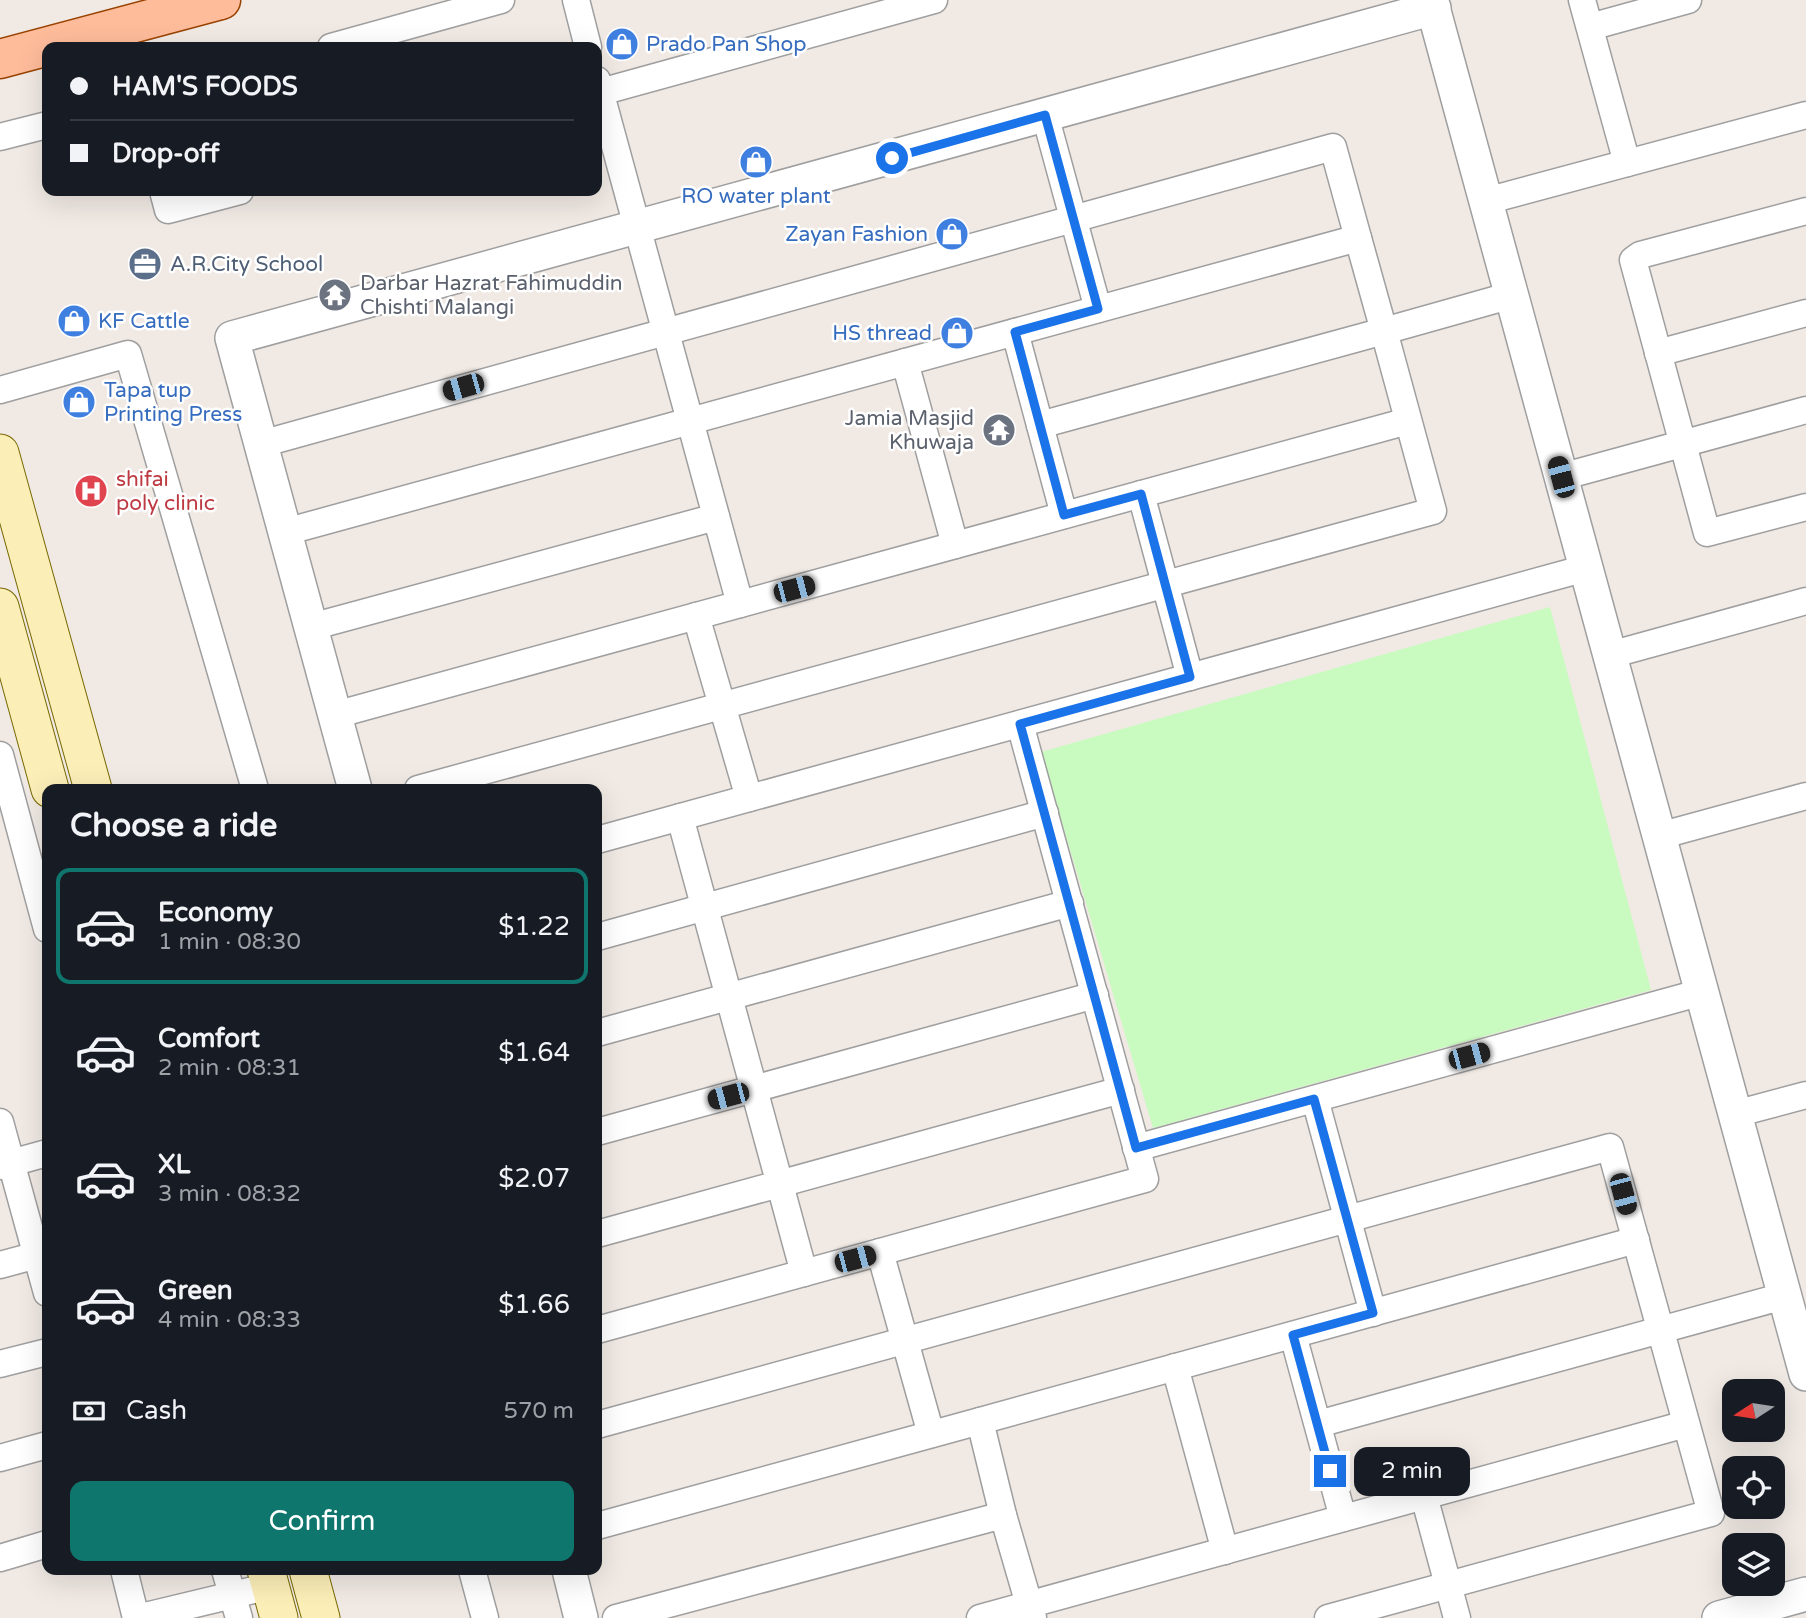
<!DOCTYPE html>
<html lang="en">
<head>
<meta charset="utf-8">
<style>
	body { margin:0; font-family:"Varela Round",sans-serif; background:#20242c; color:#f1f3f6; height:100vh; display:flex; flex-direction:column; font-size:26px; white-space:nowrap }
	* { box-sizing:border-box; margin:0 }
	p { font-size:23px; color:#9ea1a6 }
	.icon { flex:none; width:38px; height:38px; fill:none; stroke:currentColor; stroke-width:2; stroke-linecap:round; stroke-linejoin:round }
	.map { position:relative; flex:1; overflow:hidden }
	.side { position:absolute; left:42px; top:784px; width:560px; height:791px; display:flex; flex-direction:column; background:#171b24; border-radius:14px; box-shadow:0 7px 28px #0002 }
	.side>* { flex:none }
	.guide { position:absolute; left:42px; top:42px; width:560px; height:154px; border-radius:14px; box-shadow:0 7px 28px #0002; display:grid; align-content:center; height:154px; padding:0 28px; background:#171b24 }
	.needle { width:46px; rotate:258deg }
	.controls { position:absolute; left:1722px; top:1379px; display:grid; gap:14px }
	.controls a { display:grid; place-items:center; width:63px; height:63px; border-radius:14px; background:#171b24; box-shadow:0 7px 28px #0002; font-size:35px }
	.end { position:absolute; width:32px; height:32px; margin:-16px; border:9px solid #1a73e8; background:#fff; box-shadow:0 0 0 4px #fff }
	.from { border-radius:50% }
	.bubble { position:absolute; height:49px; border-radius:14px; background:#171b24; box-shadow:0 7px 28px #0002; font-size:23px; font-weight:600; line-height:49px; text-align:center }
	.car { position:absolute; width:21px; height:42px; margin:-21px -10px; border-radius:9px; box-shadow:0 0 5px 2px #0007; background:linear-gradient(#222 24%,#8ab4d8 0 40%,#222 0 76%,#8ab4d8 0 86%,#222 0) }
	.guide b { display:flex; align-items:center; gap:24px; height:66px; font-size:26px }
	.guide b+b { border-top:2px solid #363941 }
	.guide i { width:18px; height:18px; background:#f1f3f6 }
	ul { padding:0; list-style:none }
	li { display:flex; align-items:center; gap:21px; height:116px; margin:0 14px 10px; padding:0 14px; border:4px solid transparent; border-radius:14px }
	li div { flex:1 }
	li b { display:block; font-size:26px }
	li em { font-style:normal; font-weight:600 }
	li.on { border-color:#0f766e }
	li>.icon { width:63px; height:63px; stroke-width:1.5 }
	h2 { padding:0 28px; font-size:32px; line-height:84px }
	.pay { display:flex; align-items:center; gap:18px; height:77px; padding:0 28px; font-size:26px }
	.pay p { margin-inline-start:auto }
	.cta { display:flex; gap:14px; margin-top:auto; padding:14px 28px }
	.cta a { flex:1; height:80px; border-radius:14px; background:#0f766e; color:#fff; font-size:28px; font-weight:600; line-height:80px; text-align:center }
	.map>svg:first-child { display:block }
</style>
</head>
<body>
<div class="map">
<svg width="1806" height="1618" viewBox="0 0 1806 1618">
	<rect width="100%" height="100%" fill="#f0e9e4"/>
	<!-- park -->
	<path fill="#c9fbc0" d="M1550,607l101,383 -498,138 -112,-376z"/>
	<g fill="none" stroke-linecap="round" stroke-linejoin="round">
		<defs>
			<g id="minor">
				<path d="M576,0l12,47"/>
				<path d="M1582,0l45,163"/>
				<path d="M1590,27l98,-27"/>
				<path d="M331,47l170,-47"/>
				<path d="M597,80l143,524"/>
				<path d="M597,93l337,-93"/>
				<path d="M1045,115l53,194"/>
				<path d="M0,137l47,-12"/>
				<path d="M163,191l5,19 72,-19"/>
				<path d="M1486,201l320,-86"/>
				<path d="M1806,211l-166,44 -7,5 74,273 99,-26"/>
				<path d="M1015,332l49,183"/>
				<path d="M1658,353l148,-40"/>
				<path d="M905,362l50,183"/>
				<path d="M0,390l128,-36 127,435"/>
				<path d="M261,444l1072,-297 25,91"/>
				<path d="M1561,477l245,-67"/>
				<path d="M1141,494l49,183"/>
				<path d="M285,532l1073,-294 26,93 -344,94"/>
				<path d="M696,616l53,182"/>
				<path d="M311,627l405,-110"/>
				<path d="M1610,655l196,-54"/>
				<path d="M335,715l1073,-294"/>
				<path d="M0,755l47,174"/>
				<path d="M418,789l1015,-278 -49,-180 128,-36"/>
				<path d="M680,817l124,456"/>
				<path d="M1659,836l147,-40"/>
				<path d="M597,840l989,-272"/>
				<path d="M597,937l448,-124"/>
				<path d="M597,1033l473,-130"/>
				<path d="M1315,1099l58,214"/>
				<path d="M1735,1114l71,-19"/>
				<path d="M0,1122l47,171"/>
				<path d="M597,1132l498,-137"/>
				<path d="M1136,1148l566,-156"/>
				<path d="M0,1166l47,-13"/>
				<path d="M597,1234l524,-144"/>
				<path d="M880,1252l51,182"/>
				<path d="M0,1265l37,-10"/>
				<path d="M597,1330l548,-151 -125,-455"/>
				<path d="M1293,1335l50,183"/>
				<path d="M0,1364l47,-12"/>
				<path d="M1175,1367l50,184"/>
				<path d="M1318,1424l466,-128"/>
				<path d="M597,1425l1013,-278 101,366 -383,105"/>
				<path d="M0,1458l47,-13"/>
				<path d="M1424,1496l33,122"/>
				<path d="M597,1526l383,-105"/>
				<path d="M0,1558l47,-14"/>
				<path d="M124,1570l12,48"/>
				<path d="M225,1570l14,48"/>
				<path d="M472,1570l13,48"/>
				<path d="M137,1618l133,-32"/>
				<path d="M616,1618l387,-103"/>
				<path d="M980,1618l706,-194"/>
				<path d="M1033,1618l-30,-103 -23,-94 656,-181"/>
			</g>
			<g id="tertiary">
				<path d="M1431,0l375,1374"/>
				<path d="M355,789l-123,-451 1202,-330"/>
				<path d="M569,1570l12,48"/>
				<path d="M1719,1618l87,-24"/>
			</g>
			<g id="secondary">
				<path d="M0,453l93,336"/>
				<path d="M0,607l50,182"/>
				<path d="M266,1570l13,48"/>
				<path d="M308,1570l13,48"/>
			</g>
			<path id="primary" d="M0,59l221,-59"/>
		</defs>
		<!-- minor casing -->
		<use href="#minor" stroke="#9f9f9f" stroke-width="29"/>
		<!-- tertiary casing -->
		<use href="#tertiary" stroke="#9f9f9f" stroke-width="36"/>
		<!-- secondary casing -->
		<use href="#secondary" stroke="#786902" stroke-width="39"/>
		<!-- primary casing -->
		<use href="#primary" stroke="#994200" stroke-width="41"/>
		<!-- minor -->
		<use href="#minor" stroke="#fff" stroke-width="26"/>
		<!-- tertiary -->
		<use href="#tertiary" stroke="#fff" stroke-width="33"/>
		<!-- secondary -->
		<use href="#secondary" stroke="#fbeeb7" stroke-width="37"/>
		<!-- primary -->
		<use href="#primary" stroke="#febc9b" stroke-width="38"/>
	</g>
	<g fill="none" stroke-linecap="round" stroke-linejoin="round">
		<!-- route -->
		<path stroke="#1a73e8" stroke-width="9" d="M892,158l153,-43 53,194 -83,23 49,183 77,-21 49,183 -170,47 116,424 178,-49 59,214 -80,22 37,136"/>
	</g>
	<!-- icons -->
	<defs>
		<symbol id="shop-disc" viewBox="-11 -11 22 22"><circle r="9.5" fill="#3f7fe0" stroke="#fff"/><path d="M-5-2.5h2.3a2.7 3.5 0 0 1 5.4 0H5L5.5 6h-11ZM-1.5-2.5h3a1.5 2.3 0 0 0-3 0Z" fill="#fff"/></symbol>
		<symbol id="office-disc" viewBox="-11 -11 22 22"><circle r="9.5" fill="#5c6f8a" stroke="#fff"/><path d="M-6-3h4V-5.5h4V-3h4V5H-6ZM-1-4.5V-3h2v-1.5ZM-6 0V1H6V0Z" fill="#fff"/></symbol>
		<symbol id="temple-disc" viewBox="-11 -11 22 22"><circle r="9.5" fill="#6b7280" stroke="#fff"/><path d="M0-6L5-2H3V0L6.5 2.5H4V6H1.5V3h-3V6H-4V2.5H-6.5L-3 0V-2H-5Z" fill="#fff"/></symbol>
		<symbol id="hospital-disc" viewBox="-11 -11 22 22"><circle r="9.5" fill="#e0444e" stroke="#fff"/><path d="M-5-5h3v3.5h4V-5h3V5h-3V1.5h-4V5h-3Z" fill="#fff"/></symbol>
	</defs>
	<g fill-rule="evenodd">
		<use href="#shop-disc" x="603" y="25" width="38" height="38"/>
		<use href="#shop-disc" x="737" y="143" width="38" height="38"/>
		<use href="#shop-disc" x="933" y="215" width="38" height="38"/>
		<use href="#office-disc" x="126" y="245" width="38" height="38"/>
		<use href="#temple-disc" x="316" y="276" width="38" height="38"/>
		<use href="#shop-disc" x="55" y="302" width="38" height="38"/>
		<use href="#shop-disc" x="938" y="314" width="38" height="38"/>
		<use href="#shop-disc" x="60" y="383" width="38" height="38"/>
		<use href="#temple-disc" x="980" y="411" width="38" height="38"/>
		<use href="#hospital-disc" x="72" y="472" width="38" height="38"/>
	</g>
	<g text-anchor="middle" stroke-width="5" stroke-linejoin="round" paint-order="stroke">
		<!-- shop labels -->
		<g font-size="21" fill="#366cbe" stroke="#fff" text-anchor="start">
			<text x="646" y="51">Prado Pan Shop</text>
			<text x="756" y="203" text-anchor="middle">RO water plant</text>
			<text x="928" y="241" text-anchor="end">Zayan Fashion</text>
			<text x="98" y="328">KF Cattle</text>
			<text x="932" y="340" text-anchor="end">HS thread</text>
			<text x="104" y="397">Tapa tup<tspan x="104" dy="24">Printing Press</tspan></text>
		</g>
		<!-- service labels -->
		<g font-size="21" fill="#4e5e75" stroke="#fff" text-anchor="start">
			<text x="170" y="271">A.R.City School</text>
		</g>
		<!-- worship labels -->
		<g font-size="21" fill="#5b616d" stroke="#fff" text-anchor="start">
			<text x="360" y="290">Darbar Hazrat Fahimuddin<tspan x="360" dy="24">Chishti Malangi</tspan></text>
			<text x="974" y="425" text-anchor="end">Jamia Masjid<tspan x="974" dy="24">Khuwaja</tspan></text>
		</g>
		<!-- health labels -->
		<g font-size="21" fill="#be3a42" stroke="#fff" text-anchor="start">
			<text x="116" y="486">shifai<tspan x="116" dy="24">poly clinic</tspan></text>
		</g>
	</g>
</svg>
<div class="controls">
<a><svg class="needle" viewBox="-14 -14 28 28"><path d="M0-13l5 13h-10z" fill="#e53935"/><path d="M0 13l5-13h-10z" fill="#9ea1a6"/></svg></a>
<a><svg class="icon" aria-label="locate" viewBox="0 0 24 24"><circle cx="12" cy="12" r="6"/><path d="M12 2v4M12 18v4M2 12h4M18 12h4"/></svg></a>
<a><svg class="icon" aria-label="layers" viewBox="0 0 24 24"><path d="M12 4l9 5-9 5-9-5zM3 14l9 5 9-5"/></svg></a>
</div>
<i class="end from" style="left:892px;top:158px"></i>
<i class="end" style="left:1330px;top:1471px"></i>
<div class="bubble" style="left:1354px;top:1447px;width:116px">2 min</div>
<i class="car" style="left:463px;top:387px;rotate:254deg"></i>
<i class="car" style="left:1561px;top:477px;rotate:345deg"></i>
<i class="car" style="left:794px;top:589px;rotate:75deg"></i>
<i class="car" style="left:1469px;top:1056px;rotate:75deg"></i>
<i class="car" style="left:728px;top:1096px;rotate:255deg"></i>
<i class="car" style="left:1623px;top:1194px;rotate:165deg"></i>
<i class="car" style="left:855px;top:1259px;rotate:75deg"></i>
<div class="guide">
<b><i class="from"></i>HAM'S FOODS</b>
<b><i></i>Drop-off</b>
</div>
<section class="side">
<h2>Choose a ride</h2>
<ul>
<li class="on"><svg class="icon" aria-label="car" viewBox="0 0 24 24"><path d="M5 17H2v-5l4-1 3-4h7l3 4 3 1v5h-3M9 17h6M6 11h13"/><circle cx="7" cy="17" r="2"/><circle cx="17" cy="17" r="2"/></svg><div><b>Economy</b><p>1 min · 08:30</p></div><em>$1.22</em></li>
<li><svg class="icon" aria-label="car" viewBox="0 0 24 24"><path d="M5 17H2v-5l4-1 3-4h7l3 4 3 1v5h-3M9 17h6M6 11h13"/><circle cx="7" cy="17" r="2"/><circle cx="17" cy="17" r="2"/></svg><div><b>Comfort</b><p>2 min · 08:31</p></div><em>$1.64</em></li>
<li><svg class="icon" aria-label="car" viewBox="0 0 24 24"><path d="M5 17H2v-5l4-1 3-4h7l3 4 3 1v5h-3M9 17h6M6 11h13"/><circle cx="7" cy="17" r="2"/><circle cx="17" cy="17" r="2"/></svg><div><b>XL</b><p>3 min · 08:32</p></div><em>$2.07</em></li>
<li><svg class="icon" aria-label="car" viewBox="0 0 24 24"><path d="M5 17H2v-5l4-1 3-4h7l3 4 3 1v5h-3M9 17h6M6 11h13"/><circle cx="7" cy="17" r="2"/><circle cx="17" cy="17" r="2"/></svg><div><b>Green</b><p>4 min · 08:33</p></div><em>$1.66</em></li>
</ul>
<div class="pay"><svg class="icon" aria-label="cash" viewBox="0 0 24 24"><path d="M3 7h18v10H3z"/><circle cx="12" cy="12" r="2"/></svg>Cash<p>570 m</p></div>
<div class="cta"><a>Confirm</a></div>
</section>
</div>
</body>
</html>
